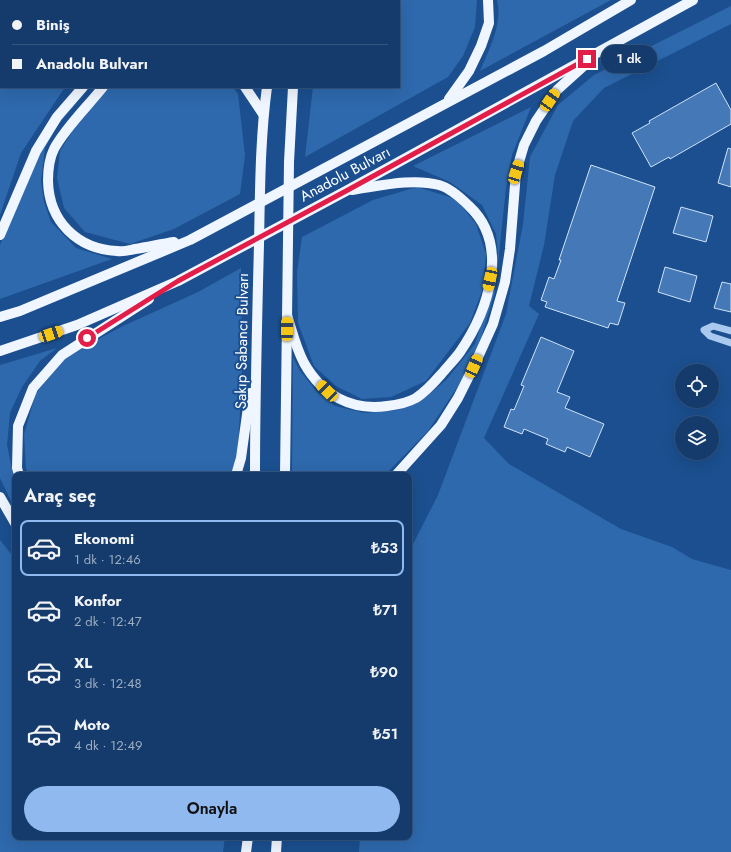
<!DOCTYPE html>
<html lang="tr">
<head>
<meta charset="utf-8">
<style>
	body { margin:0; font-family:Jost,sans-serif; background:#1d4271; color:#f1f3f6; height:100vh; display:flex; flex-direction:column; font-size:15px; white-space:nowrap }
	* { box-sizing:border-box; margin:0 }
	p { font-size:13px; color:#9dadc1 }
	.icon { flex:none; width:22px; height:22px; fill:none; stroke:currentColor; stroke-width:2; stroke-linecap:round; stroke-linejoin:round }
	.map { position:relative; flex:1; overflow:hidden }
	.panel { position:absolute; left:12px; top:472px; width:400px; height:368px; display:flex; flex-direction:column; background:#143b6b; border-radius:8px; box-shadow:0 4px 16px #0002,0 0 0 1px #33557e }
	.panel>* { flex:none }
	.banner { position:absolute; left:0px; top:0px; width:400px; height:88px; box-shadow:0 4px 16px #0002,0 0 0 1px #33557e; display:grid; align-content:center; height:88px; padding:0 12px; background:#143b6b }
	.fabs { position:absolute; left:675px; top:364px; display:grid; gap:8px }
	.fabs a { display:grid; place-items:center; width:44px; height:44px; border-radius:50%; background:#143b6b; box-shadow:0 4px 16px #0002,0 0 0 1px #33557e; font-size:20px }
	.end { position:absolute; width:18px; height:18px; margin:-9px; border:5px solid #e11d48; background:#fff; box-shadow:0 0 0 2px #fff }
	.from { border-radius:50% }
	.bubble { position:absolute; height:28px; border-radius:14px; background:#143b6b; box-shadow:0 4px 16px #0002,0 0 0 1px #33557e; font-size:13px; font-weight:600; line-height:28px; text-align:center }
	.car { position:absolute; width:12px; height:24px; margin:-12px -6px; border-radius:5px; box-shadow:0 0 3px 1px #0007; background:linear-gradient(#f5c518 24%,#345 0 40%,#f5c518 0 76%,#345 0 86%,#f5c518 0) }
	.banner b { display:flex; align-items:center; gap:14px; height:38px; font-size:15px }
	.banner b+b { border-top:1px solid #33557e }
	.banner i { width:10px; height:10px; background:#f1f3f6 }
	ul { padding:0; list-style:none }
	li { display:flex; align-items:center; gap:12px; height:56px; margin:0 8px 6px; padding:0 4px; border:2px solid transparent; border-radius:8px }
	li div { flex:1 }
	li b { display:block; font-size:15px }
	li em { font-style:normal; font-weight:600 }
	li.active { border-color:#90b9f0 }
	li>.icon { width:36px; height:36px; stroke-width:1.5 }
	h2 { padding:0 12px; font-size:18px; line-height:48px }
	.action { display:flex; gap:8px; margin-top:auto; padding:8px 12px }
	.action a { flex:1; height:46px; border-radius:24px; background:#90b9f0; color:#111; font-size:16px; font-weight:600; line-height:46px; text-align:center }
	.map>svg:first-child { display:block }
</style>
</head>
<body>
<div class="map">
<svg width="731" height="852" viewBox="0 0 731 852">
	<rect width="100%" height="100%" fill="#1b4f8f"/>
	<!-- green -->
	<g fill="#2e69ad">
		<path d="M0,0h146l-145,1v86h64l-44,66 -21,62z"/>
		<path d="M324,0h153l-2,27 -12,29 -15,21 -143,80 8,-70h86v-86h-75z"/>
		<path d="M497,0h114l-131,71c9,-22 23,-47 17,-71z"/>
		<path d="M731,6v18l-127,64 -31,33 -18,54 -11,70 -15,61 10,8 -55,124 25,26 112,65 51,18 20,12 39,11v282h-372l1,-15h49v-285l29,-57 68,-181 17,-90 7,-67 28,-52 36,-30z"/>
		<path d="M86,87h4l-33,39 -12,22 -4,33 3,21 7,20 25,26 36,11 -112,40v-54l44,-104z"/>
		<path d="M107,87h126l5,7 7,61 -5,39 -66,35 -44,15 -45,-12 -21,-24 -7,-30 3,-27 20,-32z"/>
		<path d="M531,107l-19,48 -6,33 -11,104 -16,53 -21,41 -30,45 -43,44h-93l1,-118 7,14 17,21 18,14 30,7 32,-3 28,-12 21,-18 29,-36 15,-49 8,-43 -2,-18 -14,-29 -32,-23 -37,-16z"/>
		<path d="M417,187l39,12 20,25 10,30 -3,34 -13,35 -44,58 -35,16 -29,2 -26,-13 -22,-20 -16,-43 -1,-51 5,-35 71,-37z"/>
		<path d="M241,268l1,106 -4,75 -7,26h-202l-3,-7 -2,-34 12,-41 32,-38 55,-29 75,-34z"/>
		<path d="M57,348l-17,13 -18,26 -12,26 -3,32 8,38v26l-15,-31v-113z"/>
		<path d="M0,540l15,19v278h210l-2,15h-223z"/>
	</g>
	<!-- building -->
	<g fill="#4478b7" stroke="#cfe3fa">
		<path d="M716,83l15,27v14l-61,35 -1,-2 -18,10 -19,-34 18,-10 -1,-2z"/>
		<path d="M728,148l3,1v38l-13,-4z"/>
		<path d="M591,165l64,22 -38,114 8,2 -7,22 -8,-2 -2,5 -63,-21 2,-5 -6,-2 8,-23 5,2 7,-19h-2z"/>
		<path d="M681,207l32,9 -7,26 -33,-9z"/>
		<path d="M665,267l32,9 -7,26 -32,-10z"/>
		<path d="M722,282l9,2v28l-17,-4z"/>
		<path d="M541,337l33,14 -17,41 13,5 -5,11 39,16 -14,33 -23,-10 -2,5 -19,-8 2,-5 -24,-10 -2,5 -18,-7 7,-18 3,1 10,-24 -3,-1z"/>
	</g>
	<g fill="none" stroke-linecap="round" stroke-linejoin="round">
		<!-- minor -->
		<path stroke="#a9c9ee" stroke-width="7" d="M731,331l-18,-5 -9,4 6,6 21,7"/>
		<!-- major -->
		<g stroke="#f0f6ff" stroke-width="10">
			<path d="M163,1l1,-1"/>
			<path d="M283,1v-1"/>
			<path d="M310,1l1,-1"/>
			<path d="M103,87c-15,19 -38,41 -49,62 -5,10 -6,21 -6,32 1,40 29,68 69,70 6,1 13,-1 18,-2 13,-2 26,-5 39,-7"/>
			<path d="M245,87l18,27"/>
			<path d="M449,99l20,-28 12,-25 8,-23 -1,-23"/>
			<path d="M0,235l36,-84 21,-34 26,-30"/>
			<path d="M287,315c5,16 9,33 17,48 18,32 47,48 83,43 10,-1 20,-3 29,-8 11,-7 20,-18 28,-27 5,-6 11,-12 16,-19 28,-41 51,-107 9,-146 -8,-8 -19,-18 -30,-21 -27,-7 -59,1 -87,5"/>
			<path d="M0,317l20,-6 170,-71 354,-189 87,-51"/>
			<path d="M0,351l77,-26 101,-44 168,-90 347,-191"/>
			<path d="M19,475l-2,-7 1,-42 15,-38 29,-33 87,-56"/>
			<path d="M236,475l5,-17 9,-65"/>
			<path d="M255,475c0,-77 2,-154 4,-231 1,-52 1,-105 8,-157"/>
			<path d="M285,475l4,-313 4,-75"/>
			<path d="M396,475l45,-50 17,-27 16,-32 19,-42 12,-42 5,-33 6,-77 8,-27 12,-24 21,-31 30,-27"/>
			<path d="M0,497l15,26"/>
			<path d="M246,852l2,-15"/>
			<path d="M276,852l1,-15"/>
		</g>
	</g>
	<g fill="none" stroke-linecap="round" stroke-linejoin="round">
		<!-- route -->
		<path stroke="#e11d48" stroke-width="5" d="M87,338l91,-57 168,-90 241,-132"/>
	</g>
	<g text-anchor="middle" stroke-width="4" stroke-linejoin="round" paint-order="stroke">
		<!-- street labels -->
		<g font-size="15" fill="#fff" stroke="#1b4f8f">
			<text transform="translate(345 174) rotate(-28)" y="5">Anadolu Bulvarı</text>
			<text transform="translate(242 341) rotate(-89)" y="5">Sakıp Sabancı Bulvarı</text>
		</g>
	</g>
</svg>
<div class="fabs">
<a><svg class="icon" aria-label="locate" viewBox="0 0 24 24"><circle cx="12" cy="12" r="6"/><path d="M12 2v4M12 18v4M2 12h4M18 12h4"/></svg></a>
<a><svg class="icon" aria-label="layers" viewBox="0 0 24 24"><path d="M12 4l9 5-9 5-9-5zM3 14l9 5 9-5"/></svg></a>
</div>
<i class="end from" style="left:87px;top:338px"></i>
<i class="end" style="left:587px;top:59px"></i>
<div class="bubble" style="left:601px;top:45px;width:56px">1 dk</div>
<i class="car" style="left:550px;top:100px;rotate:34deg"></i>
<i class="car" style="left:516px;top:172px;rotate:17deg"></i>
<i class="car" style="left:490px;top:279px;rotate:192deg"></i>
<i class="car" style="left:287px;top:329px;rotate:0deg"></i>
<i class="car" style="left:51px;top:334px;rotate:71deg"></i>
<i class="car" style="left:474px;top:366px;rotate:24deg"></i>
<i class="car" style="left:327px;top:391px;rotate:315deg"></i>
<div class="banner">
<b><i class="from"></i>Biniş</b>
<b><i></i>Anadolu Bulvarı</b>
</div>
<section class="panel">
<h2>Araç seç</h2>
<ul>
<li class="active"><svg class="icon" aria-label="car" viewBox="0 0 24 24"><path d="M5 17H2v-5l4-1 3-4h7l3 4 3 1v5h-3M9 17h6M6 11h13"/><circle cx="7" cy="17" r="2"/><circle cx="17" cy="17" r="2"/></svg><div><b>Ekonomi</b><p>1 dk · 12:46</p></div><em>₺53</em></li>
<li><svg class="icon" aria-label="car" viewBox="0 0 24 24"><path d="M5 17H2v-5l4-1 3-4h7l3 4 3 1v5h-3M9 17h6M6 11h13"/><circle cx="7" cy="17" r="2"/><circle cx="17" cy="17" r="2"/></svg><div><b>Konfor</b><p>2 dk · 12:47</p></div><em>₺71</em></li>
<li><svg class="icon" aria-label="car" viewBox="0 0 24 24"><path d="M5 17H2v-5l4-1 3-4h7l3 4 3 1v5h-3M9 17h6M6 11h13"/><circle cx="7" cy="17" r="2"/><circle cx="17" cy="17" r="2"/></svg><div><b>XL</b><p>3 dk · 12:48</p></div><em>₺90</em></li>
<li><svg class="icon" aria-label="car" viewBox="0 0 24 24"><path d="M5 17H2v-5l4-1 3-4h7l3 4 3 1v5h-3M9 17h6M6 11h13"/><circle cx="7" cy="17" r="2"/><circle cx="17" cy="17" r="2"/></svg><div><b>Moto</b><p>4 dk · 12:49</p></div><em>₺51</em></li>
</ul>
<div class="action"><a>Onayla</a></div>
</section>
</div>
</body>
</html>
